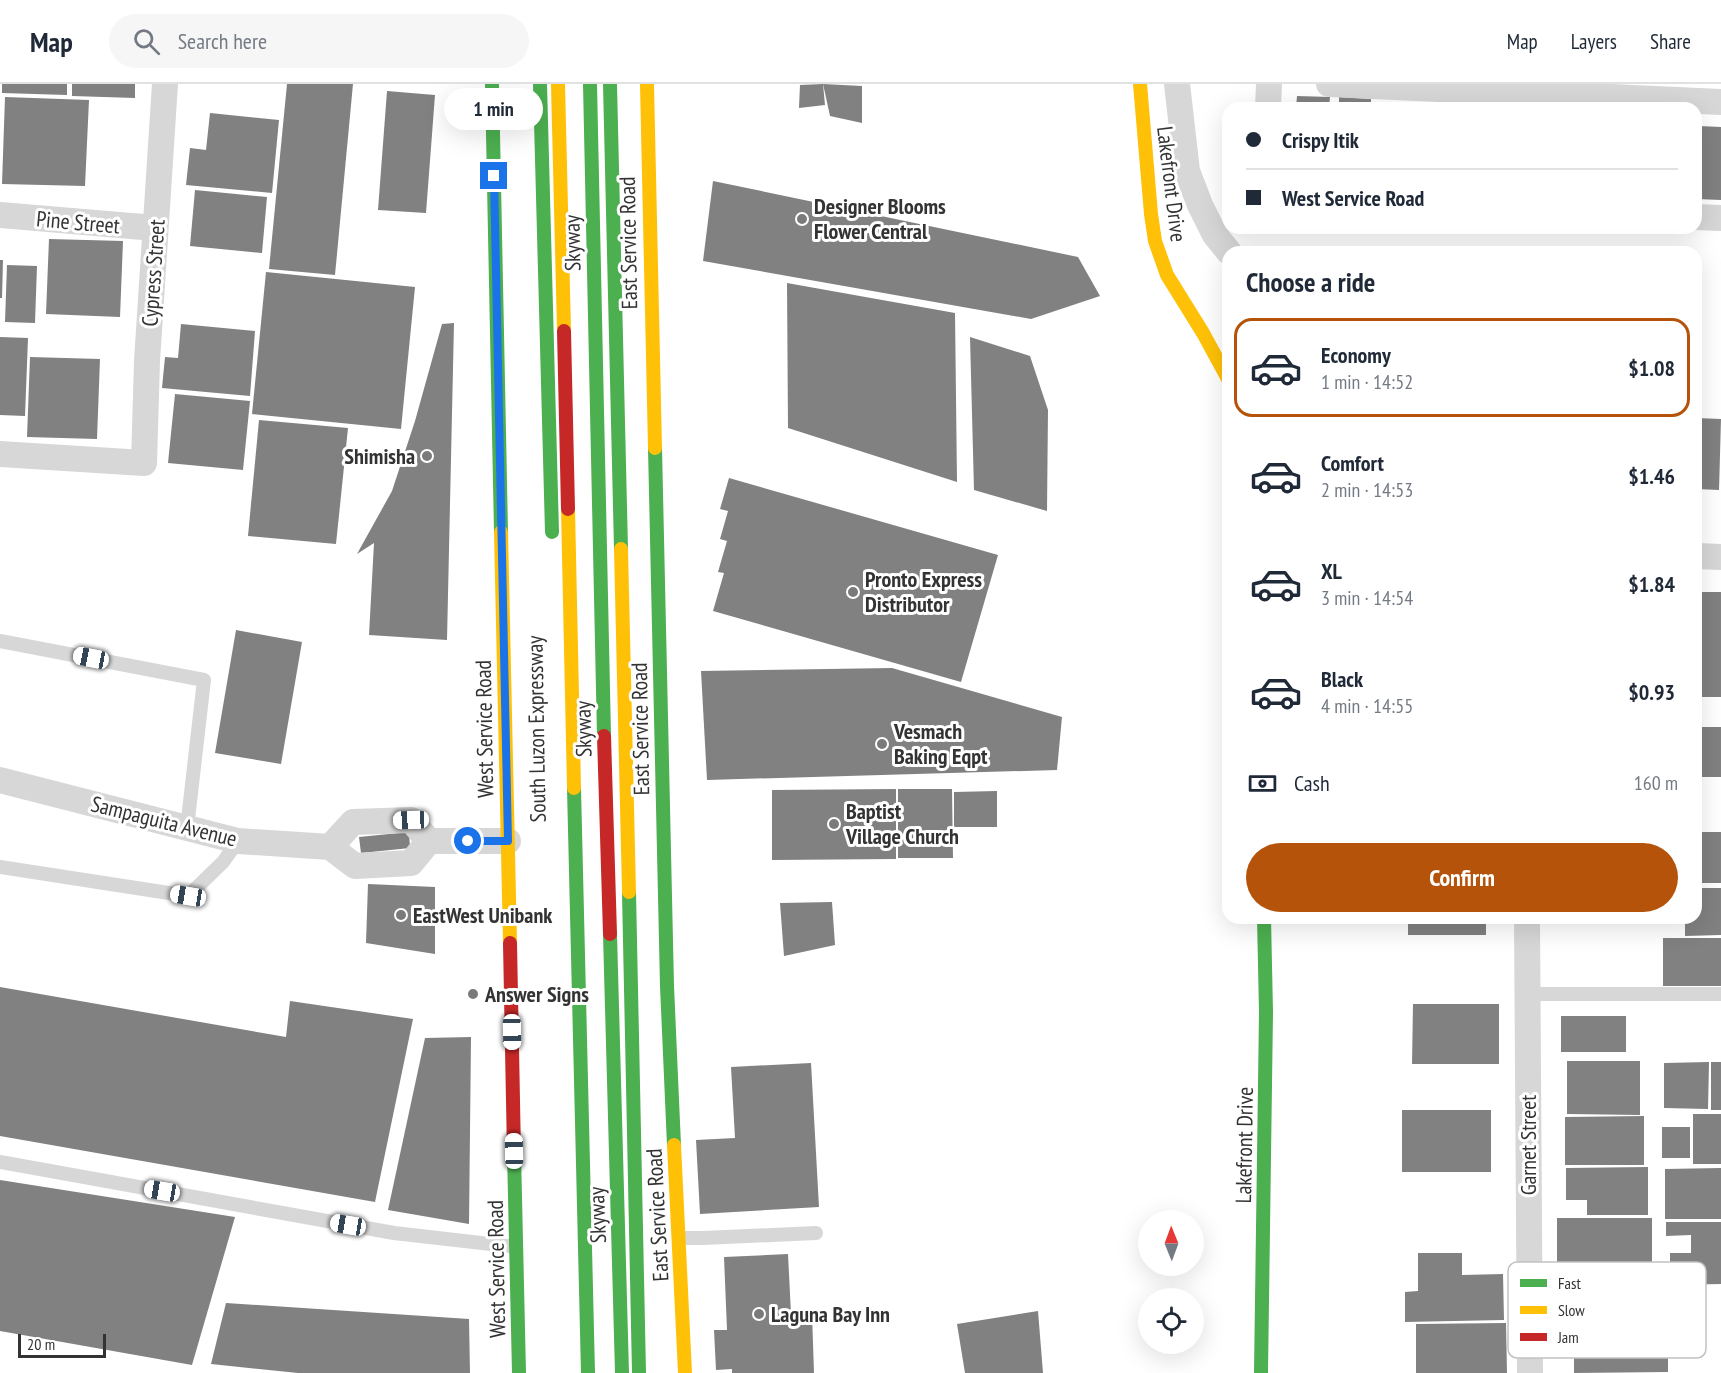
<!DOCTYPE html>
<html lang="en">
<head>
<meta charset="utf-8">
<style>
	body { margin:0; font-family:"PT Sans Narrow",sans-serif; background:#f6f6f7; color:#1f2937; height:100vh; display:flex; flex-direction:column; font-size:22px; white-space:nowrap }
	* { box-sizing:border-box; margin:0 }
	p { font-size:20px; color:#747a83 }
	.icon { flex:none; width:33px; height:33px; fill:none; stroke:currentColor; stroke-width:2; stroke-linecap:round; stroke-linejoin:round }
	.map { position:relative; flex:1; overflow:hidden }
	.details { position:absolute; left:1222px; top:162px; width:480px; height:678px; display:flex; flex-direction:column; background:#fff; border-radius:18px; box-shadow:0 6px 24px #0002 }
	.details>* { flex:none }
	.hud { position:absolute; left:1222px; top:18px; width:480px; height:132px; border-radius:18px; box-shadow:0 6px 24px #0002; display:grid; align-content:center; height:132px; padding:0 24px; background:#fff }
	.needle { width:39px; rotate:359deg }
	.buttons { position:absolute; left:1138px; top:1126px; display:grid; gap:12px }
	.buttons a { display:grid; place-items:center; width:66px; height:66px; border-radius:50%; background:#fff; box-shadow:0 6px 24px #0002; font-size:30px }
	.scale { position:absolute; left:18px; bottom:15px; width:88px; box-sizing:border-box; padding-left:6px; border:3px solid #333; border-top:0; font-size:16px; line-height:21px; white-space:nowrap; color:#333; -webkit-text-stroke:4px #fff; paint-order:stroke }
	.end { position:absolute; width:27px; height:27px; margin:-14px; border:8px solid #1a73e8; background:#fff; box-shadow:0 0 0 3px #fff }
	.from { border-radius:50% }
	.bubble { position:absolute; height:42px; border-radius:21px; background:#fff; box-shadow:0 6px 24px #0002; font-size:20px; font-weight:700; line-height:42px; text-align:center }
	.car { position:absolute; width:18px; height:36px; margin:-18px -9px; border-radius:8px; box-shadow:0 0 4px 2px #0007; background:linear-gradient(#fff 24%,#345 0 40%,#fff 0 76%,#345 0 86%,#fff 0) }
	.hud b { display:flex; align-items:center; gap:21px; height:57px; font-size:22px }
	.hud b+b { border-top:2px solid #e0e1e3 }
	.hud i { width:15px; height:15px; background:#1f2937 }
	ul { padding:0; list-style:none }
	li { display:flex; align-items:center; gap:18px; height:99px; margin:0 12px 9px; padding:0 12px; border:3px solid transparent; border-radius:18px }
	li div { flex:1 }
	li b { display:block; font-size:22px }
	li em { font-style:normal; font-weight:700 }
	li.current { border-color:#b45309 }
	li>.icon { width:54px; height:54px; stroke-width:1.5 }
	h2 { padding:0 24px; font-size:27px; line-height:72px }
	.pay { display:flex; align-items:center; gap:15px; height:66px; padding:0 24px; font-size:22px }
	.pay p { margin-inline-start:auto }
	.cta { display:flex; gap:12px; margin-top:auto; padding:12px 24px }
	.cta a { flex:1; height:69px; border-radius:36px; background:#b45309; color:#fff; font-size:24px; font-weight:700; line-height:69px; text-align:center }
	header { display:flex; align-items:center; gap:36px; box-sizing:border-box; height:84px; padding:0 30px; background:#fff; border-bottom:2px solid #e0e1e3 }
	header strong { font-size:28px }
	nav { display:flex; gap:33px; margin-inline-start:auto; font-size:21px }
	.search { width:420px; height:54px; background:#f6f6f7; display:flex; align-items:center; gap:15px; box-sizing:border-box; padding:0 21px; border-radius:33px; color:#747a83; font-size:22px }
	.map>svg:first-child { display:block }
</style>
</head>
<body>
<header>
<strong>Map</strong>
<div class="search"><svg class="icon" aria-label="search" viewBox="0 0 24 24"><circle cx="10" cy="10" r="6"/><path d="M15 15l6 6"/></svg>Search here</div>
<nav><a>Map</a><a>Layers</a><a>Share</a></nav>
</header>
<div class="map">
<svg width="1721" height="1289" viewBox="0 0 1721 1289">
	<rect width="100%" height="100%" fill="#fff"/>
	<!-- building -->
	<g fill="#818181">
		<path d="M2,0h65v11l-65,-2z"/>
		<path d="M72,0h63v14l-63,-2z"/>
		<path d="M287,0h66l-18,191 -66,-6z"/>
		<path d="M823,0l2,21 -26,3 1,-23z"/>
		<path d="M823,0l39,2v37l-32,-7z"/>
		<path d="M387,7l48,4 -9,118 -48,-3z"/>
		<path d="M1297,12l33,1 -1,11h-33z"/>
		<path d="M5,13l84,3 -4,86 -83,-2z"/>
		<path d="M1339,13l32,2v9h-32z"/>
		<path d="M1380,18l54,3 -1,3h-54z"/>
		<path d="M1444,21l28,1v2h-28z"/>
		<path d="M210,29l69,7 -7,73 -86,-8 4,-37 16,2z"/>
		<path d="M1699,42l22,1v73l-25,-1z"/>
		<path d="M713,97l365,76 22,39 -69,23 -328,-58z"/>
		<path d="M195,106l72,7 -5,56 -72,-7z"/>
		<path d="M49,155l74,2 -3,76 -74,-3z"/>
		<path d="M0,176h3l-1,38h-2z"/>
		<path d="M7,181l30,1 -2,57 -30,-1z"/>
		<path d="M266,188l149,15 -14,142 -149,-15z"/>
		<path d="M787,199l168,30 2,169 -169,-54z"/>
		<path d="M454,239l-7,317 -78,-5 5,-92 -17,11 35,-63 23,-70 27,-97z"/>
		<path d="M181,240l74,7 -5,65 -88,-8 3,-31 13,1z"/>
		<path d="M0,253l28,1 -3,78 -25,-1z"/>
		<path d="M970,253l60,19 18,54 -1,101 -73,-21z"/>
		<path d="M30,273l70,2 -3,80 -70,-2z"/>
		<path d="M175,310l75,7 -7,69 -75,-7z"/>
		<path d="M1696,334l25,1 -2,71 -23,-1z"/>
		<path d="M259,336l89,8 -12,116 -88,-8z"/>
		<path d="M729,394l269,77 -37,127 -248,-71 11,-38 -6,-1 9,-31 -7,-2 8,-28 -8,-2z"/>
		<rect x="1696" y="508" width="25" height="105"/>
		<path d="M236,546l66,12 -21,122 -66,-11z"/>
		<path d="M892,584l170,49 -5,53 -350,10 -6,-109z"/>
		<rect x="1696" y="643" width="25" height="50"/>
		<path d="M896,705v70l-124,1v-70z"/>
		<path d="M898,705h54l1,69h-55z"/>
		<path d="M997,707v36h-43v-35z"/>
		<path d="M409,748l1,16 -49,5 -2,-16z"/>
		<rect x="1696" y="748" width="25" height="51"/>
		<path d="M368,800l67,3v67l-69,-11z"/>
		<path d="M1696,804h25v47l-36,1v-18h11z"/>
		<path d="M832,818l3,43 -51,11 -4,-53z"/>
		<rect x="1408" y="834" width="78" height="17"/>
		<rect x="1663" y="854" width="58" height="48"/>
		<path d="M0,903l286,50 4,-36 123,18 -38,183 -375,-66z"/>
		<path d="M1413,920h86v60h-87z"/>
		<rect x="1561" y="932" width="65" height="36"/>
		<path d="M471,953l-2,187 -81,-14 37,-172z"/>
		<path d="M1567,977h73v54l-73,-1z"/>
		<path d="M1709,978l-1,47 -44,-1v-45z"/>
		<rect x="1711" y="978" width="10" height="48"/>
		<path d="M811,979l8,144 -119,7 -4,-74 39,-2 -4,-71z"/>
		<rect x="1402" y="1026" width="89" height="62"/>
		<rect x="1693" y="1030" width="28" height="50"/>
		<path d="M1644,1032v49h-79v-48z"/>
		<rect x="1662" y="1043" width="28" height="31"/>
		<path d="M1648,1083v48h-61v-15h-21v-32z"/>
		<path d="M1721,1084v51h-56v-50z"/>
		<path d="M0,1096l235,37 -43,148 -192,-34z"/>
		<rect x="1557" y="1134" width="95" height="53"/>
		<path d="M1666,1138h55v62l-51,1v-32h21v-18l-25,1z"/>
		<path d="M1418,1169h44v22l41,-1 1,46 -99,2v-30l13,-1z"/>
		<path d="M788,1170l3,60h21l2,59h-82v-4l-16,1 -2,-40h13l-3,-73z"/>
		<path d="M1574,1194h59l1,62h34v32l-94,1z"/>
		<path d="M226,1219l243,16 1,54h-172l-87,-9z"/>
		<path d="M1038,1227l5,62h-78l-8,-49z"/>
		<path d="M1506,1239l1,50h-91v-49z"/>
	</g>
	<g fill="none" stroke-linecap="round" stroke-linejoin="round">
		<!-- lane -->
		<g stroke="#d7d7d7" stroke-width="14">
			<path d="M0,557l204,39 -17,148"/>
			<path d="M0,783l188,29 35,-34 15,-21"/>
			<path d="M1527,910h194"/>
			<path d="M0,1078l394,71 122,14"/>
			<path d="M679,1154h24l113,-5"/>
		</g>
		<!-- street -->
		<g stroke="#d7d7d7" stroke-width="26">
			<path d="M1177,0l10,87 13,34 15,30 14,17"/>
			<path d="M1329,0l392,18"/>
			<path d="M1268,24l1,-24"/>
			<path d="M0,131l155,13"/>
			<path d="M1696,133l25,1"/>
			<path d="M0,370l144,9 3,-102 18,-277"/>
			<path d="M1696,472l25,1"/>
			<path d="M0,696l238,61 92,6 25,19 56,-3 18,-22"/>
			<path d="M429,757h79"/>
			<path d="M330,763l23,-25 58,-2 18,21"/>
			<path d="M1527,834l3,455"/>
		</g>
		<!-- fast -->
		<g stroke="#4caf50" stroke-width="14">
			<path d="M492,0l9,448"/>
			<path d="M540,0l12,448"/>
			<path d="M610,0l11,465"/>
			<path d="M655,364l12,538 7,159"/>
			<path d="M629,808l10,481"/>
			<path d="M514,1069l5,220"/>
			<path d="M1261,1289l5,-361 -2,-94"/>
		</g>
		<!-- slow -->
		<g stroke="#ffc107" stroke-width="14">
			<path d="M647,0l8,364"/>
			<path d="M1140,0l11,130 4,27 12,34 36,58 25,46"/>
			<path d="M501,448l9,411"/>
			<path d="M621,465l8,343"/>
			<path d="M674,1061l11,228"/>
		</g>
		<!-- jam -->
		<path stroke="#c62828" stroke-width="14" d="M510,859l4,210"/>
		<!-- fast-bridge -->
		<g stroke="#4caf50" stroke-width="14">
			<path d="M590,0l14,652"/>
			<path d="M574,704l14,585"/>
			<path d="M610,850l12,439"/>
		</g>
		<!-- slow-bridge -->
		<g stroke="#ffc107" stroke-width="14">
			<path d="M558,0l6,247"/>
			<path d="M568,425l6,279"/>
		</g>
		<!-- jam-bridge -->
		<g stroke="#c62828" stroke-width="14">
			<path d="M564,247l4,178"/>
			<path d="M604,652l6,198"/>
		</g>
	</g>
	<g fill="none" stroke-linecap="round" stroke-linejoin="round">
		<!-- route -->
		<path stroke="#1a73e8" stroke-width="8" d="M468,757h40l-14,-665"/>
	</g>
	<!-- markers -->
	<g fill="#7a7a7a" stroke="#fff" stroke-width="2">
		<circle cx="802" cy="135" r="6"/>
		<circle cx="427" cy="372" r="6"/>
		<circle cx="853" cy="508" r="6"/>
		<circle cx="882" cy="660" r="6"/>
		<circle cx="834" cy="740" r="6"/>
		<circle cx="401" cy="831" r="6"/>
		<circle cx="473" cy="910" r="6"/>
		<circle cx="759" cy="1230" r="6"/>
	</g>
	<g text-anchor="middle" stroke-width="6" stroke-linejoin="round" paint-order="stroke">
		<!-- street labels -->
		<g font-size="22" fill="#333" stroke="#fff">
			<text transform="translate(1172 100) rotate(83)" y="8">Lakefront Drive</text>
			<text transform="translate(78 138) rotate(5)" y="8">Pine Street</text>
			<text transform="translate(572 159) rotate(-91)" y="8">Skyway</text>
			<text transform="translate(628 159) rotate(-91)" y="8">East Service Road</text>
			<text transform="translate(153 189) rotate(-86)" y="8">Cypress Street</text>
			<text transform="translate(484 645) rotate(-91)" y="8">West Service Road</text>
			<text transform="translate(536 645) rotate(-91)" y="8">South Luzon Expressway</text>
			<text transform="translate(583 645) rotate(-91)" y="8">Skyway</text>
			<text transform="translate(640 645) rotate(-91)" y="8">East Service Road</text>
			<text transform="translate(164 737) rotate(14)" y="8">Sampaguita Avenue</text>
			<text transform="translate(1244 1061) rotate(-89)" y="8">Lakefront Drive</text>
			<text transform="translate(1528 1061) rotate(-90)" y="8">Garnet Street</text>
			<text transform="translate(597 1131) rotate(-92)" y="8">Skyway</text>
			<text transform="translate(657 1131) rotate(-93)" y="8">East Service Road</text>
			<text transform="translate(496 1185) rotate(-91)" y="8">West Service Road</text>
		</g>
		<!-- poi labels -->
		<g font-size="22" font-weight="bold" fill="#333" stroke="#fff" text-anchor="start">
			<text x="814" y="130">Designer Blooms<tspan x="814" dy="25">Flower Central</tspan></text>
			<text x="415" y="380" text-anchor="end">Shimisha</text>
			<text x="865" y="503">Pronto Express<tspan x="865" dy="25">Distributor</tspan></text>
			<text x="894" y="655">Vesmach<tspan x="894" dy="25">Baking Eqpt</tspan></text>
			<text x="846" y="735">Baptist<tspan x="846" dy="25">Village Church</tspan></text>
			<text x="413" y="839">EastWest Unibank</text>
			<text x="485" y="918">Answer Signs</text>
			<text x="771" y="1238">Laguna Bay Inn</text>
		</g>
	</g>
	<!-- legend -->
	<rect x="1508" y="1178" width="198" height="96" rx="9" fill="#fff" stroke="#c2c2c2" stroke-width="1.5"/>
	<rect x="1520" y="1195" width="27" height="8" fill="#4caf50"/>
	<rect x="1520" y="1222" width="27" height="8" fill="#ffc107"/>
	<rect x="1520" y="1249" width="27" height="8" fill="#c62828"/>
	<g font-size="16" fill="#333">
		<text x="1558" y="1205">Fast</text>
		<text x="1558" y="1232">Slow</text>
		<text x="1558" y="1259">Jam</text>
	</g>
</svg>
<div class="buttons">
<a><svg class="needle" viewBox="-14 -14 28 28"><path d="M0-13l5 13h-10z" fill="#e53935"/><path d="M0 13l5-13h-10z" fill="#747a83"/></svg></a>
<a><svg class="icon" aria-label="locate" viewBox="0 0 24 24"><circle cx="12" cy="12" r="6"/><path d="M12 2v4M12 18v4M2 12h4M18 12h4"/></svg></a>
</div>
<div class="scale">20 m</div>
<i class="end from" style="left:468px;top:757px"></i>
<i class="end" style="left:494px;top:92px"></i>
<div class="bubble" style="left:444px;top:4px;width:99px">1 min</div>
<i class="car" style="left:91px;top:574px;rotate:281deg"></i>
<i class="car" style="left:411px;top:736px;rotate:268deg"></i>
<i class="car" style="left:188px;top:812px;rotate:279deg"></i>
<i class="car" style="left:512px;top:948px;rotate:179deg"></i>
<i class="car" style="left:514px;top:1067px;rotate:359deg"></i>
<i class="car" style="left:162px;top:1107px;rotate:280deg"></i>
<i class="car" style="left:348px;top:1141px;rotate:280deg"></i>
<div class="hud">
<b><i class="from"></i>Crispy Itik</b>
<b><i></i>West Service Road</b>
</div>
<section class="details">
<h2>Choose a ride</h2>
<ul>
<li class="current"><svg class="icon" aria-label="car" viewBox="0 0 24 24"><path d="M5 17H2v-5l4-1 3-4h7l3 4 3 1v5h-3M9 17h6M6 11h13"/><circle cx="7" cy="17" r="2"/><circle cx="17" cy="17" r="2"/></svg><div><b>Economy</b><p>1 min · 14:52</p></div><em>$1.08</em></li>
<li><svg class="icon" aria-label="car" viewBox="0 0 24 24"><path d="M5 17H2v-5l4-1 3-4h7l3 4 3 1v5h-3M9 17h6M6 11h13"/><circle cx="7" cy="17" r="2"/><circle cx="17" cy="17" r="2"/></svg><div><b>Comfort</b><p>2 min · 14:53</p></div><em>$1.46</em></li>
<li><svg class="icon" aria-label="car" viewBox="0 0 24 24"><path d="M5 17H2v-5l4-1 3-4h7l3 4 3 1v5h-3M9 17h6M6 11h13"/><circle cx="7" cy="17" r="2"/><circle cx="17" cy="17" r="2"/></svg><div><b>XL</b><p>3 min · 14:54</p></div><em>$1.84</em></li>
<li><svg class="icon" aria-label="car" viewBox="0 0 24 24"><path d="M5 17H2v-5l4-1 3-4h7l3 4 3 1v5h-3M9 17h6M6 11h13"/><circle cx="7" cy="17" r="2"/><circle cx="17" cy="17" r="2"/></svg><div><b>Black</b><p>4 min · 14:55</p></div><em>$0.93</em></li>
</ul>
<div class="pay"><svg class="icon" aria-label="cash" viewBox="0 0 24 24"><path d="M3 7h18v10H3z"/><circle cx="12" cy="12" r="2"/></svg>Cash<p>160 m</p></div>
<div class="cta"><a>Confirm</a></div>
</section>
</div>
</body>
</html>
